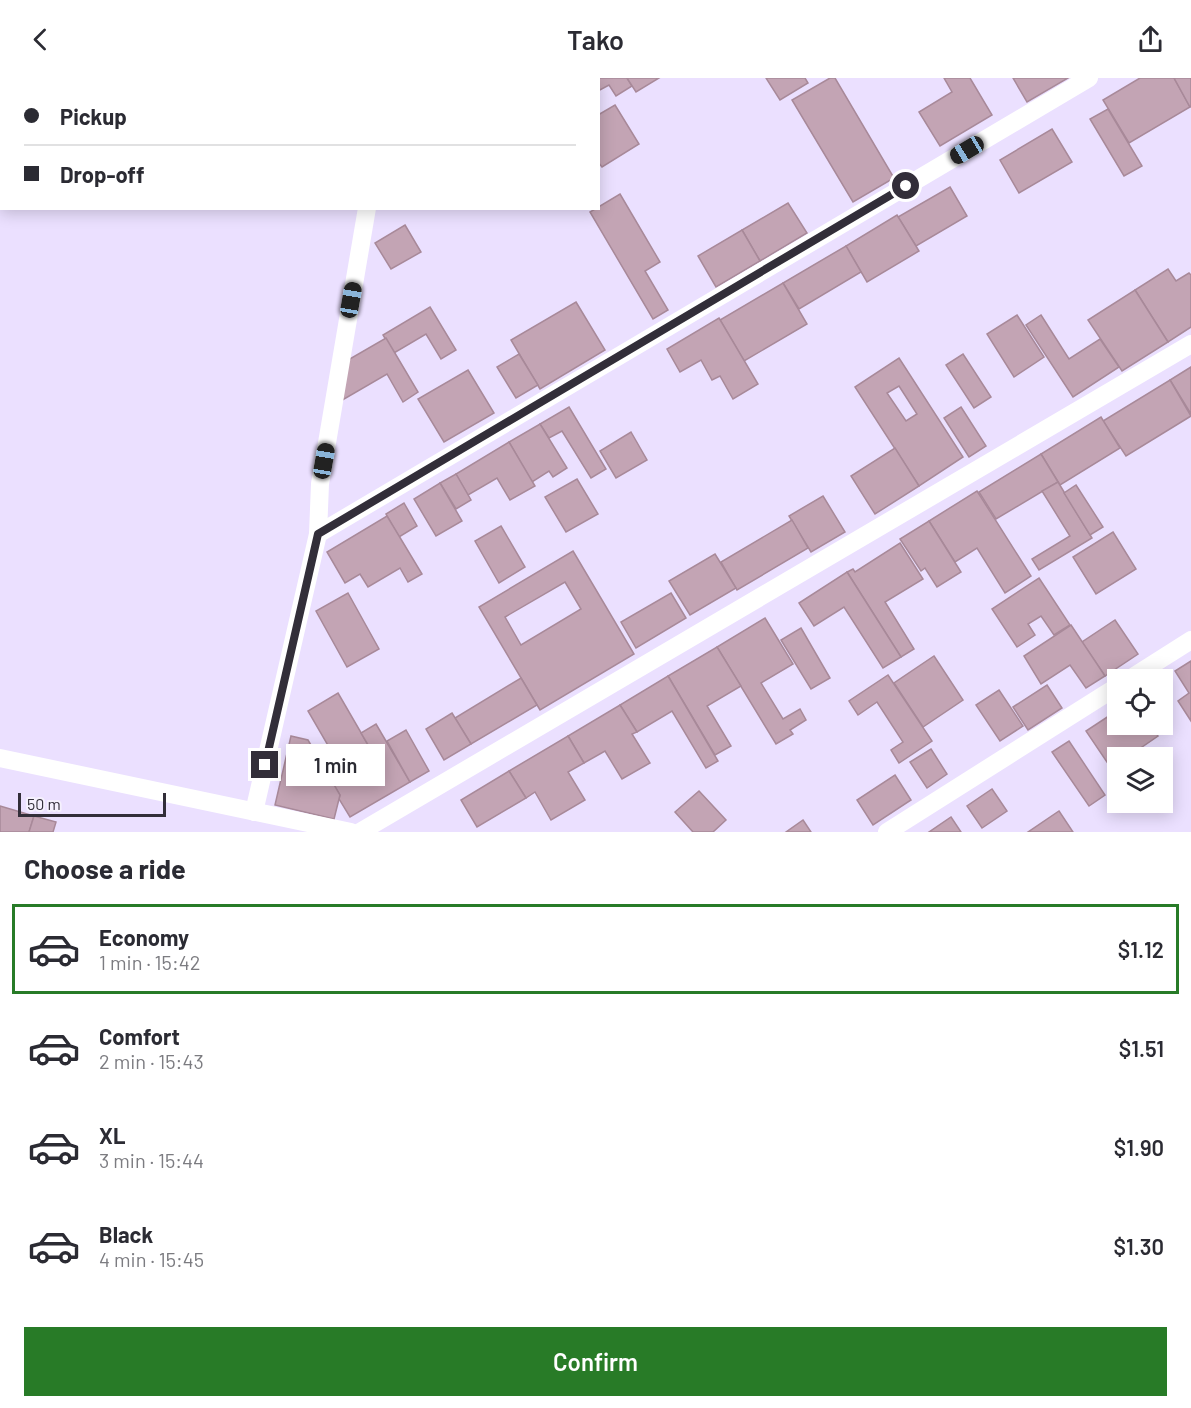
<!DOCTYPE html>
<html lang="en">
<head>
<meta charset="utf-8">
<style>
	body { margin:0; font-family:Barlow,sans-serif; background:#f2f2f3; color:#2b2b33; height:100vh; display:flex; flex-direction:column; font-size:22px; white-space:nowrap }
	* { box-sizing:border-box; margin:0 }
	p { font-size:20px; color:#7c7c81 }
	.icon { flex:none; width:33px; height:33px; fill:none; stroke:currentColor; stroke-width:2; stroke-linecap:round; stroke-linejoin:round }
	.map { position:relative; height:754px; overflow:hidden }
	.panel { display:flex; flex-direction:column; background:#fff; flex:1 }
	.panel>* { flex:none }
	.banner { position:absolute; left:0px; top:0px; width:600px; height:132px; box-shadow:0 3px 15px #0003; display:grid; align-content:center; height:132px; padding:0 24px; background:#fff }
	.controls { position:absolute; left:1107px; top:591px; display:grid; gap:12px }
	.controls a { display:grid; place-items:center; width:66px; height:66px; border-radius:0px; background:#fff; box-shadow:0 3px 15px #0003; font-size:30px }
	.scale { position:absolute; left:18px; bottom:15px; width:148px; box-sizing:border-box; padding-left:6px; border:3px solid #322e39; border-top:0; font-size:16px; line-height:21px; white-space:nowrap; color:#322e39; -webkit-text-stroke:4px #f5f1fd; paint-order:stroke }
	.end { position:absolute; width:27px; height:27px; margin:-14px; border:8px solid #322e39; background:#fff; box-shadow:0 0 0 3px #fff }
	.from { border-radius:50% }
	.bubble { position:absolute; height:42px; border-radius:0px; background:#fff; box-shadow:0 3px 15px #0003; font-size:20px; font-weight:600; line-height:42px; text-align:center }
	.car { position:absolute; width:18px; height:36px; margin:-18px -9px; border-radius:8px; box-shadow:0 0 4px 2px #0007; background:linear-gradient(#222 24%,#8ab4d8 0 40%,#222 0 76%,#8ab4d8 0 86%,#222 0) }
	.banner b { display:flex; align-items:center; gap:21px; height:57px; font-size:22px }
	.banner b+b { border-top:2px solid #e1e1e2 }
	.banner i { width:15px; height:15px; background:#2b2b33 }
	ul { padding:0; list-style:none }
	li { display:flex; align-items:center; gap:18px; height:90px; margin:0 12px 9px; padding:0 12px; border:3px solid transparent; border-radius:0px }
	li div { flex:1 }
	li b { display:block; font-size:22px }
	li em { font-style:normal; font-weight:600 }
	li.selected { border-color:#287b27 }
	li>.icon { width:54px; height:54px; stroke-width:1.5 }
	h2 { padding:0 24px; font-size:27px; line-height:72px }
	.button { display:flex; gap:12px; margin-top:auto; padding:12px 24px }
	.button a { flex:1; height:69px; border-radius:0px; background:#287b27; color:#fff; font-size:24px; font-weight:600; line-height:69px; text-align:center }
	header { display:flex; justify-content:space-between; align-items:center; height:78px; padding:0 24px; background:#fff; font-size:27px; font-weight:600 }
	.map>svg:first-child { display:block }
</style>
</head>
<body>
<header><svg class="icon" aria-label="back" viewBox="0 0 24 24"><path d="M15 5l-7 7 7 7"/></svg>Tako<svg class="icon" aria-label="share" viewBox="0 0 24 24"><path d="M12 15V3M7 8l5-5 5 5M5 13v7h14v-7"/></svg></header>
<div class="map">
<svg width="1191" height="754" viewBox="0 0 1191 754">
	<rect width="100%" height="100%" fill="#ebe0ff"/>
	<!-- building -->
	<g fill="#c3a4b4" stroke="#a88999" stroke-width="1.5" fill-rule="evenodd">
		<path d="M580,0h47l5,8 -16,10 -7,-11 -11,6v-11h-21z"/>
		<path d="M627,0h32l-23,14z"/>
		<path d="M766,0h39l3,5 -28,17z"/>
		<path d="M830,0h5l59,100 -41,24 -61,-102z"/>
		<path d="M944,0h26l22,37 -52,31 -21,-34 33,-20z"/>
		<path d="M1013,0h55l-41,24z"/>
		<path d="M1140,0h34l16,29 -61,36 -26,-43z"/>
		<path d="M1174,0h17v28l-1,1z"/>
		<path d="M615,27l24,39 -37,23 -4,-5v-47z"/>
		<path d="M1108,31l34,57 -18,10 -34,-57z"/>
		<path d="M1052,51l20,33 -53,31 -19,-33z"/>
		<path d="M950,109l17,29 -51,30 -18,-29z"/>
		<path d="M620,116l40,68 -15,9 23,39 -15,9 -63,-107z"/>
		<path d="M788,125l19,30 -47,28 -18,-31z"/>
		<path d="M897,137l22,36 -52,31 -21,-36z"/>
		<path d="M405,147l16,27 -30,17 -16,-26z"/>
		<path d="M742,152l18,31 -44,26 -18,-31z"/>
		<path d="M846,168l15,26 -62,37 -16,-26z"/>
		<path d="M1168,191l8,12 13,-8 2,2v52l-23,15 -33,-52z"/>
		<path d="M783,205l24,41 -63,37 -24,-41z"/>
		<path d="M1135,212l33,52 -46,29 -34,-51z"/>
		<path d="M576,224l29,48 -65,39 -29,-49z"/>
		<path d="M430,229l26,43 -15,9 -15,-25 -32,19 -11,-18z"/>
		<path d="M1017,237l27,42 -30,20 -27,-43z"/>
		<path d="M1041,237l28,44 31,-20 19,28 -46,30 -47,-72z"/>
		<path d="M719,240l39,66 -25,15 -13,-23 -8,4 -11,-20 -21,12 -13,-23z"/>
		<path d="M386,260l32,54 -15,10 -16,-28 -48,28 9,-42z"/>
		<path d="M519,276l19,31 -22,13 -19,-31z"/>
		<path d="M963,276l28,43 -17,11 -28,-43z"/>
		<path d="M899,280l64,99 -44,29 -64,-99zM899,308l18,28 -11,7 -19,-28z"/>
		<path d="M1191,289v47l-21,-34z"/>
		<path d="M468,292l26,43 -50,29 -26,-43z"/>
		<path d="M1170,302l21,36 -65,40 -23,-35z"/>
		<path d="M569,329l37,62 -15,9 -29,-47 -13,7 -9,-14z"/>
		<path d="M961,329l25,39 -17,11 -25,-39z"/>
		<path d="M1101,339l19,31 -60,37 -19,-31z"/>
		<path d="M540,346l27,44 -14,9 -4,-6 -17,11 -23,-40z"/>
		<path d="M631,354l16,28 -31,18 -16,-27z"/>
		<path d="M509,364l26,44 -25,14 -13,-22 -29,17 -12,-21z"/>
		<path d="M895,370l24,38 -44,28 -24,-38z"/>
		<path d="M1041,376l17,28 -62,37 -17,-27z"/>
		<path d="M456,396l15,26 -15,9 -16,-26z"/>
		<path d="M577,401l21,35 -32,18 -21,-35z"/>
		<path d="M1058,404l34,56 -53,32 -7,-11 38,-23 -28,-45z"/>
		<path d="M440,405l22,38 -26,15 -22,-37z"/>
		<path d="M1076,407l27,42 -13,8 -26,-42z"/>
		<path d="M977,413l54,85 -26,17 -28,-45 -22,14 -26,-41z"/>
		<path d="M823,418l22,36 -34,20 -22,-36z"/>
		<path d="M404,425l13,23 -18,11 -13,-23z"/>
		<path d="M387,438l35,58 -14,8 -8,-14 -32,19 -8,-13 -15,9 -18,-31z"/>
		<path d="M792,442l16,28 -71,42 -16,-28z"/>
		<path d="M929,443l32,51 -24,15 -12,-19 -4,3 -21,-32z"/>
		<path d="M501,448l24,41 -26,16 -24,-42z"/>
		<path d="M1113,454l23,37 -40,25 -23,-37z"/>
		<path d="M900,465l23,36 -38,23 29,47 -13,8 -54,-85 6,-3 2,3z"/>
		<path d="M573,473l61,103 -94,56 -61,-103zM565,504l16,27 -60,36 -16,-28z"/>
		<path d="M715,476l21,34 -46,27 -21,-34z"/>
		<path d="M847,494l54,85 -18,11 -39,-61 -30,19 -15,-23z"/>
		<path d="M1039,500l31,47 -16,10 -13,-19 -13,8 7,11 -18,12 -25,-38z"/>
		<path d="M348,515l31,56 -32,18 -31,-56z"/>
		<path d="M671,515l15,25 -50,30 -15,-26z"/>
		<path d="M765,540l28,46 -32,19 22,36 17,-10 6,11 -16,10 3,4 -17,10 -59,-97z"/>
		<path d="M1115,542l23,34 -33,22 -23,-34z"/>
		<path d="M1071,547l34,51 -19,12 -16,-23 -29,19 -17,-28z"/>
		<path d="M801,550l29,50 -19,11 -30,-49z"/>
		<path d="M717,569l24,39 -34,20 24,40 -16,9 -47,-79z"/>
		<path d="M934,578l29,44 -40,27 -29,-44z"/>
		<path d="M1191,583v60l-13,-20 11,-8 -14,-22z"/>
		<path d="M888,597l44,66 -33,22 -8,-13 12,-8 -26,-40 -19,13 -9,-14z"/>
		<path d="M668,598l50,85 -12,7 -34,-57 -35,21 -17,-27z"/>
		<path d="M521,600l16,27 -66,39 -16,-26z"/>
		<path d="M1047,607l15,23 -34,22 -15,-23z"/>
		<path d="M999,612l24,36 -23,15 -24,-36z"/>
		<path d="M338,615l36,62 -30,18 -36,-62z"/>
		<path d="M620,627l17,27 -5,2 18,29 -28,16 -17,-28 -21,12 -16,-27z"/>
		<path d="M1118,632v14h33l7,12 -32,22h-8v5l-7,5 -25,-37z"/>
		<path d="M452,635l19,31 -27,16 -18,-31z"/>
		<path d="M376,646l34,58 -60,35 -11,-18 1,-4 -9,-15 43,-25 -13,-22z"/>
		<path d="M406,652l23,41 -19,11 -23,-41z"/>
		<path d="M291,658l17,4 32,55 -6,24 -59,-14z"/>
		<path d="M568,658l16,27 -16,9 17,28 -34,20 -16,-28 -9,6 -17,-27z"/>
		<path d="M1069,663l36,54 -16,11 -37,-54z"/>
		<path d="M931,671l16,25 -20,14 -17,-26z"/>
		<path d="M509,693l17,27 -49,29 -16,-27z"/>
		<path d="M895,697l16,25 -38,25 -16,-25z"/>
		<path d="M992,711l15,22 -25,17 -15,-22z"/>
		<path d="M699,713l27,29 -13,12h-20l-18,-20z"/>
		<path d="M0,728l34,10 -5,16h-29z"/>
		<path d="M1059,733l14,21h-45z"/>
		<path d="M34,738l22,6 -3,10h-24z"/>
		<path d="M951,739l10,15h-32z"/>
		<path d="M803,742l8,12h-25z"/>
	</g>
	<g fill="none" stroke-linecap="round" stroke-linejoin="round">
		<!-- minor -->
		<g stroke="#fff" stroke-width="18">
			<path d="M389,2v-2"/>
			<path d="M548,2l2,-2"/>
			<path d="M318,456l2,-50 47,-276"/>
			<path d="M1128,602l63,-40"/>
			<path d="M0,680l351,74"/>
			<path d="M254,734l64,-278 771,-456"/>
			<path d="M360,754l831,-488"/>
			<path d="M887,754l231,-146"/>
		</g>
	</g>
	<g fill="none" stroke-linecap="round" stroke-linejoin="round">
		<!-- route -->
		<path stroke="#322e39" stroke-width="8" d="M265,687l53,-231 588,-348"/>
	</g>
</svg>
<div class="controls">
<a><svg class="icon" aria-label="locate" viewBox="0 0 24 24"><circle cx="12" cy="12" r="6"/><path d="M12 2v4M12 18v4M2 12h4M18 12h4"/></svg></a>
<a><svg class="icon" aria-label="layers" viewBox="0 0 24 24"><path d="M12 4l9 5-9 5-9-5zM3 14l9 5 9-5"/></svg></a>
</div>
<div class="scale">50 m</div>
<i class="end from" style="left:906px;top:108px"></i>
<i class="end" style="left:265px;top:687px"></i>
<div class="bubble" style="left:286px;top:666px;width:99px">1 min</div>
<i class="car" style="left:967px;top:72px;rotate:239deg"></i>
<i class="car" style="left:351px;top:222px;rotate:10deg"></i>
<i class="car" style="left:324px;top:383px;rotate:10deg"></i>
<div class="banner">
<b><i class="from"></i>Pickup</b>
<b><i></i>Drop-off</b>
</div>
</div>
<section class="panel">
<h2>Choose a ride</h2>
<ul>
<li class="selected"><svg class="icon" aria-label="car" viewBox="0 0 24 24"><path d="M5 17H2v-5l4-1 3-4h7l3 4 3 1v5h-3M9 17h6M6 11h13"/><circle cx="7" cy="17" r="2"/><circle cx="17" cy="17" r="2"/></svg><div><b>Economy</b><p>1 min · 15:42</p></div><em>$1.12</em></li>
<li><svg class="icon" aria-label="car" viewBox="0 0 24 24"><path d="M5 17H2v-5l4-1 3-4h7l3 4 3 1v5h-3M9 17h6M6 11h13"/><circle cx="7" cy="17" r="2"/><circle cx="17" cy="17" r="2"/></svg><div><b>Comfort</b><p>2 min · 15:43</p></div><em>$1.51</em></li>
<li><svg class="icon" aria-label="car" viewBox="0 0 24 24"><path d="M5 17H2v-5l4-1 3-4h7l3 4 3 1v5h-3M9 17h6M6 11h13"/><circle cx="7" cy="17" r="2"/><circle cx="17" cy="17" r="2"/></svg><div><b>XL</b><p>3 min · 15:44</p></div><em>$1.90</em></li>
<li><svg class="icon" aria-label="car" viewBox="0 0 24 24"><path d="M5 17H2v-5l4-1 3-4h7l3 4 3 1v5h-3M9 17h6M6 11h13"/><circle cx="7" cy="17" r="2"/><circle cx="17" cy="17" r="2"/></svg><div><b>Black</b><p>4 min · 15:45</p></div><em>$1.30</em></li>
</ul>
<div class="button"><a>Confirm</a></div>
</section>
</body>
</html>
